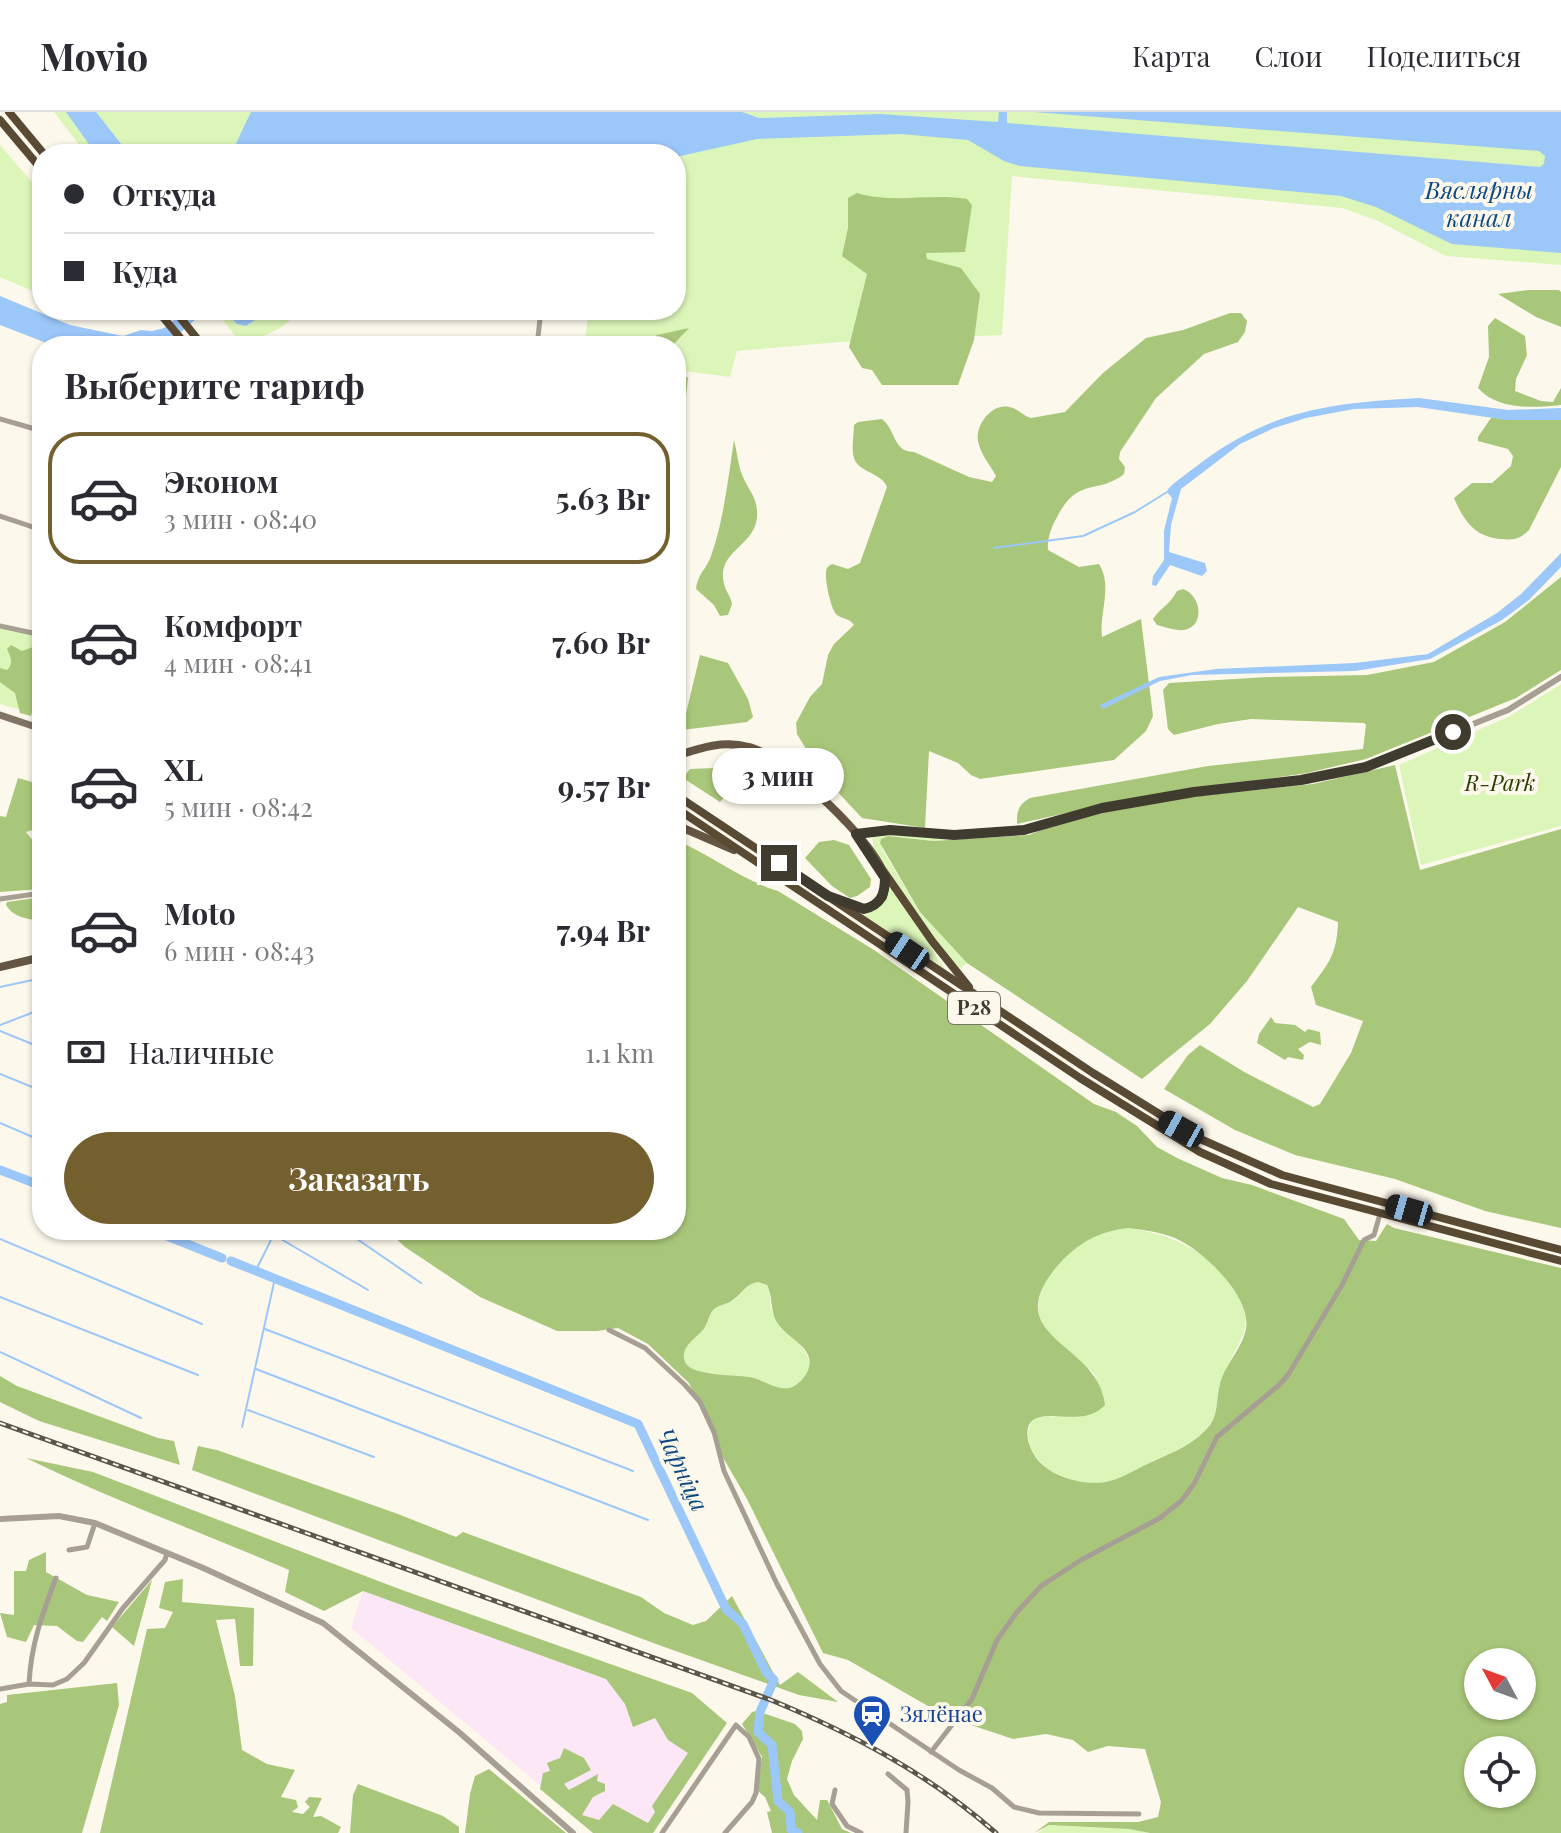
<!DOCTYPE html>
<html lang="ru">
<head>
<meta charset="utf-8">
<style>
	body { margin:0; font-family:"Playfair Display",serif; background:#f7f7f7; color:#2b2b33; height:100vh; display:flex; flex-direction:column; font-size:30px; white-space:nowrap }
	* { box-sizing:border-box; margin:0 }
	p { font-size:26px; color:#7c7c81 }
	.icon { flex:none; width:44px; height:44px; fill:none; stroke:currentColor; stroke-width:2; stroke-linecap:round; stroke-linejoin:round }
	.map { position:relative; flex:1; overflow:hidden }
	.sheet { position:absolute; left:32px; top:224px; width:654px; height:904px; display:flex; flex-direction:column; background:#fff; border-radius:32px; box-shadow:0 2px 6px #0004 }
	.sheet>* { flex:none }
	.hud { position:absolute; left:32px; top:32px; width:654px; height:176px; border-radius:32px; box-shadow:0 2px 6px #0004; display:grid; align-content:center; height:176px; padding:0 32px; background:#fff }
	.needle { width:52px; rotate:311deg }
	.tools { position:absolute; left:1464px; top:1536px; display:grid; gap:16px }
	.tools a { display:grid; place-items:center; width:72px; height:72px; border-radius:50%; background:#fff; box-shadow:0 2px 6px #0004; font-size:40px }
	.end { position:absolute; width:36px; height:36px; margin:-18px; border:10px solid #403b2f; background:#fff; box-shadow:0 0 0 4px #fff }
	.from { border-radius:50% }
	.bubble { position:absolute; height:56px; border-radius:28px; background:#fff; box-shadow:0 2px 6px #0004; font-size:26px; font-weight:700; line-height:56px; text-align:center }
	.car { position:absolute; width:24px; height:48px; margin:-24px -12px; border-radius:10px; box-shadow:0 0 6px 2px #0007; background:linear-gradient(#222 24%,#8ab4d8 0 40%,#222 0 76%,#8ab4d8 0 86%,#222 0) }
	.hud b { display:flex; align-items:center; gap:28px; height:76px; font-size:30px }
	.hud b+b { border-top:2px solid #e1e1e2 }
	.hud i { width:20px; height:20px; background:#2b2b33 }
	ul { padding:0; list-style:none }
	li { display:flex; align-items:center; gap:24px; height:132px; margin:0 16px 12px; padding:0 16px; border:4px solid transparent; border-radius:32px }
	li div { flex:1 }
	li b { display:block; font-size:30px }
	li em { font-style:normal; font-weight:700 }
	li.on { border-color:#745f2e }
	li>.icon { width:72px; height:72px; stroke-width:1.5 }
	h2 { padding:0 32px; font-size:36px; line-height:96px }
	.pay { display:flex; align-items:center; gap:20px; height:88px; padding:0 32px; font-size:30px }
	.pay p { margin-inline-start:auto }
	.button { display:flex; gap:16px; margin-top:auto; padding:16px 32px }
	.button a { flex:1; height:92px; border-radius:48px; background:#745f2e; color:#fff; font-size:32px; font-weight:700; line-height:92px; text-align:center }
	header { display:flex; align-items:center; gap:48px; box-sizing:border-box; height:112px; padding:0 40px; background:#fff; border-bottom:2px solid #e1e1e2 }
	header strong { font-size:38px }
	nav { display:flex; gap:44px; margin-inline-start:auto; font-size:28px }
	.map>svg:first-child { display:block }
</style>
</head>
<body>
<header>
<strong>Movio</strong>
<nav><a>Карта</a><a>Слои</a><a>Поделиться</a></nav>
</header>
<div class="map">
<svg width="1561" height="1721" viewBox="0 0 1561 1721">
	<rect width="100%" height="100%" fill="#fdf8ec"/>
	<!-- education -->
	<path fill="#fce7f6" d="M363,1479l364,132 -74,110h-56l-246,-205z"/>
	<!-- green -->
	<g fill="#dcf5b9">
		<path d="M54,0h1507v153l-115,-9 -70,-36 -34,-12 -330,-32 -10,159 -162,7 -103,9 -7,26 -54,-7v-24h-92l5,-36h87v-156h-590z"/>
		<path d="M0,33l42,49v101l-42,-18z"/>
		<path d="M215,198h88l-23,18 -37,18z"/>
		<path d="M0,516l42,9v79l-42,-12z"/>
		<path d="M1561,572v142l-140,39 -22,-100 111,-49z"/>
		<path d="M886,719l60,8 -13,2 -45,-5 -6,13 38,63 47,51 -7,6 -27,-32 -59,-88 -2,-12 3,-3z"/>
		<path d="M888,769l57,88 -81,-54 20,-13z"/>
		<path d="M1127,1116c51,7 87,26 113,72 15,26 -3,43 -13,67 -2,5 -5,11 -7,16 -4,14 -1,28 -10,41 -13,18 -36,28 -55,36 -15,7 -29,16 -44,21 -27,7 -67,-5 -79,-31 -6,-13 -6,-22 4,-33l8,-2 8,2 45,-40c-17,-20 -46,-32 -56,-57 -13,-31 25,-70 51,-83 11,-6 22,-8 35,-9z"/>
		<path d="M757,1170l10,3c5,10 2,15 4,24 6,24 49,40 36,64 -3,7 -11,14 -18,15 -13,2 -24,-7 -35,-10 -15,-4 -63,-1 -69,-16 -6,-16 13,-24 20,-35 3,-5 4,-12 8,-17 6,-6 15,-5 21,-10 10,-8 10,-15 23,-18z"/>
		<path d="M1049,1713l80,4 21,4h-112z"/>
	</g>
	<!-- forest -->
	<g fill="#a9c77a" fill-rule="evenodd">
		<path d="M857,81c35,11 74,0 110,6l5,6 -7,47 -39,1 1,6 34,9 19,26 -6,46 -16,45h-76l-10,-15 -10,-2 -13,-21 18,-73 -25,-18 6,-28v-30z"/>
		<path d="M1528,178h31l2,2v35l-25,-10 -38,-23z"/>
		<path d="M1230,201h11l6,8 -2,11 -7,10 -34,12 -48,44 -36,54 -1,7 6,8 -1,7c-28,22 -46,1 -68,45 -5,9 -9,20 -8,31l31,17 20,-3c14,23 0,48 3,73l39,-18 12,97 -7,15 -32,29 -134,19 -9,-4 -13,-12 -29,-12 -4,77 -63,-10 -41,-44 -24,-40 -1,-11 14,-26 12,-13 6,-29 6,-11 20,-19c-6,-8 -10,-5 -17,-10 -6,-4 -14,-40 -10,-47 1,-2 3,-3 5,-4l16,5 12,-6 27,-76c-6,-15 -28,-14 -33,-29 -3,-10 0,-23 0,-33l4,-3 24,-3c14,11 11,33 32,33l55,25 23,5 4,-6c-6,-11 -16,-23 -18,-35 -3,-16 14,-38 31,-34 8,1 14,9 22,11l34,-6 38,-39 43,-35 37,-8z"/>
		<path d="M1495,206l30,18 2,19 -11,24 -1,12 26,10 12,1 8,-14v17c-28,3 -64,5 -83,-17l11,-31 -1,-31z"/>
		<path d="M689,216l-17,18h-25l10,-11z"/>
		<path d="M688,265l-5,50 3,27 -10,38v-112z"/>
		<path d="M1491,306l70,2v47l-32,63c-10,10 -15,10 -29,9 -26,-3 -36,-18 -46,-41l18,-15h20l19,-17 2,-10 -5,-7 -30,-8v-4z"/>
		<path d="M734,328c3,11 4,26 9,37 7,16 15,21 14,40 -2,30 -44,35 -32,70 2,6 6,10 7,17l-4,11 -8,1 -6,-11 -18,-16c2,-16 10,-19 15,-33 13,-37 17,-77 23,-116z"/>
		<path d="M1561,465v93l-45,28 -150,61 -59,14 -187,28 -103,23c0,-13 1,-19 13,-26l178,-32 155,-17 3,-24 -2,-2 -113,-4 -33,5 -44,11 -6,-6 -5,-39 6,-7 98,-6 100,-2 67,-13 71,-40z"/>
		<path d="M1183,477c18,6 23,37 1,41 -8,1 -19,-3 -27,-5l-4,-6c8,-12 16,-13 24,-28z"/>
		<path d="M11,533l11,6 11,-4 9,1v59l-9,2 -2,7 -11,-3 -5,-20 -15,-11v-14l7,2c7,-7 4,-12 0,-21z"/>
		<path d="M700,543l28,8 20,36 5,18 -6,5 -65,8z"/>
		<path d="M1395,653l25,105 141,-41v399l-76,-17 -90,-32 -100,-24 -60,-25 -71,-41 24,-34 12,-10 46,28 67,34 7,-3 31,-51 12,-32 -47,-16 -5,-18c18,-24 26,-33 27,-65l-40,-15 -51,74 -37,43 -68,55 -175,-116 -47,-51 -40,-69 1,-4 7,-3 45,5 96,-6 32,-13 58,-13 70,-12 124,-13z"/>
		<path d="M713,656l11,8 3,18 -7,8 -37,-24 7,-9z"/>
		<path d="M18,666l24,7v42l-16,5 8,10 8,-1v48l-42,3v-76l6,1z"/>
		<path d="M676,728c35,15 66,40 102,51l96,59 220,154 22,8 21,14 20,21 20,11 45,20 30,7 92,34 15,21 17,1 11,-17 7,4 167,40v565h-411l-21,-4 -80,-4 -15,8 15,-11h89l20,-5 3,-15 -16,-53 -37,-3 -20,6 -15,-12 -27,-6 -33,5 -66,-22 -99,-57 -25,-7 -76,-154 -26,-45 -32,-71 -41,-39 -30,-16 -21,3h-40l-77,-34 -75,-50 -18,-17h289zM1128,1116c16,2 32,4 47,10 28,12 77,59 71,91 -4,20 -21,35 -26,55 -4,13 -1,28 -10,41 -14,18 -36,27 -56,36 -15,6 -29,16 -44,20 -23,6 -58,-3 -73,-22 -6,-8 -13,-23 -8,-34 11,-21 54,5 76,-20 -6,-64 -111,-66 -46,-141 19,-21 40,-33 69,-36zM758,1170l9,3c7,14 2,27 12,40 10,14 35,23 30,42 -2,9 -11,19 -20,21 -13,2 -24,-7 -35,-10 -15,-4 -63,-1 -69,-16 -6,-16 13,-24 20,-35 3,-5 4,-12 8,-17 6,-6 15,-5 21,-11 10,-7 10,-14 24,-17zM1478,1550h44v44h-44zM1478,1638h44v44h-44z"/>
		<path d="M834,728l15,5 22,34 -1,8 -13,9 -7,2 -18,-12 -27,-28 14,-16z"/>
		<path d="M42,785v24c-14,-2 -28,-3 -36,-16l1,-3z"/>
		<path d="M1271,905l4,6 20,2 10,7 3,-3 12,3 1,13 -11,-3 -12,7 6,6 -1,5 -15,-3 -3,3 -28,-17 2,-9z"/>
		<path d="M0,1264l17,10 141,52 16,3 6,24 -141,-44 -39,-19z"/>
		<path d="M198,1334l19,4 181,64 58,23 7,-5 178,65 23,16 29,12 13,-4 26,-25 48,89 18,-13 40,30 -39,-7 -143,-51 -464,-174z"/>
		<path d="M26,1346l67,14 309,118 290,103 35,30 -74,110h-60l-53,-44 3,-16 7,-2 -3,-8 13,-5 4,-10 20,10 7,12 -27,14 5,6 29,-16 -1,7 8,3v7l-12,6 -11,18 17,5 14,-16 35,19 7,-11 -3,-6 36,-53 -20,-13 -13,-22 -22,9 -8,-23 -19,-25 -243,-88 -39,20 -39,-19 4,-22c-88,-38 -177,-70 -263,-112z"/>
		<path d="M46,1440v20l41,23 32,7 -12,19 -5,-4 -19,25 -6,-1 -20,-15 -23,-1 -8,17 -19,-5 -7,-24 14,2v-44h12l3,-11z"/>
		<path d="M183,1467l-1,23 72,6 -1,58h-13l-5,-47 -19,1 19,76 7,54 25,14 28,6 -14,27 15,3 2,7 -6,5 11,2 7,-7 -5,-5 4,-5 13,1 -9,19 8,-1 20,11 -3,6h-238l47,-204 18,-1 8,-16 -14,-4 6,-26z"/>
		<path d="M152,1468l-18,66 -22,-19z"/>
		<path d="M117,1571l2,22 -37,128h-82v-129l7,-2v-7z"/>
		<path d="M757,1599l38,13 7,7 1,8 -11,22 -5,18 7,16 23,25 3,-20h7l15,29 9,4h-79l-5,-21 4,-1 -6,-14 -8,-7 5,-33 -20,-33 10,-12z"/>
		<path d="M489,1657l77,64h-101l5,-39 5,-18z"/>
		<path d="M358,1672l85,32 16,11v6h-109l3,-38z"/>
	</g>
	<!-- water -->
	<g fill="#9bc7f9">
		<path d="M66,0h30l33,42h-33z"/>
		<path d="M251,0h491l17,6 121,-4 118,8 1,-10h8v11l533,44 4,-3 1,-8 -6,-5 -505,-39h527v141l-109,-9 -76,-37 -35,-11 -321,-30 -16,-5 -36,-21 -67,-6 -144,5 -81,18v-3h-33l-70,-8 -22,8h-320z"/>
		<path d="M0,184l70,29 53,11 18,-6 11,1 12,-3 23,-18h83l-24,16 -9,-2 -13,-13 -15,9 -13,-1 -31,27h-111l-54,-21z"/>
		<path d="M1419,286l89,12 53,-2v12h-54l-89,-13 -64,2 -48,9 -32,10 -34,16 -59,45 -10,36 -2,27 36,11 2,8 -5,5 -32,-11 -14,21 -4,-1 1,-9 11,-16v-29l8,-33 -5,-6 1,-3c10,-10 23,-18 34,-27 71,-53 131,-59 217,-64z"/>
		<path d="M1561,441v14l-32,33 -27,20 -72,39 -75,12 -163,4 -32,6 -57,28 -3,-4 59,-28 57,-8 139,-6 73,-9 69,-41 24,-19z"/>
	</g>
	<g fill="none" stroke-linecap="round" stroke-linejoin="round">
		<!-- stream -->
		<g stroke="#9bc7f9" stroke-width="2">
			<path d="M994,436l89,-12 52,-24 32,-20"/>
			<path d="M0,875l42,-9"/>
			<path d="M0,913l42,-16"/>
			<path d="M0,919l42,17"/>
			<path d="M0,962l42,17"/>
			<path d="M0,1011l42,18"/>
			<path d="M344,1118l77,53"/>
			<path d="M274,1123l94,55"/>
			<path d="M0,1127l202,85"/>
			<path d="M256,1158l20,-40"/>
			<path d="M0,1185l198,78"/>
			<path d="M265,1217l368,142"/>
			<path d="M0,1240l141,66"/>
			<path d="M256,1257l392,151"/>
			<path d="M248,1298l126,47"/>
			<path d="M242,1315l33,-149"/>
		</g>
		<!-- river -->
		<g stroke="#9bc7f9" stroke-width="9">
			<path d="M0,1058l42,16"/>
			<path d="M152,1118l70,28"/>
			<path d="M231,1149l407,163 88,185 17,15 23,48 8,8 -14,32 -2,20 14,13 6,56 12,11 1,18 7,3"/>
		</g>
		<!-- minor -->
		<g stroke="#a79f94" stroke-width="5">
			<path d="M537,234l4,-36"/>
			<path d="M0,307l42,12"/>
			<path d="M0,404l42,14"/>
			<path d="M0,514l42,9"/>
			<path d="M0,787l42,-6"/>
			<path d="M609,1218l36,18 40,37 15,17 14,30 10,39 53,113 43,80 21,27 118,79 33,18 22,19 25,6 100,1"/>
			<path d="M69,1438l18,-3 8,-24"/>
			<path d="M29,1572c2,-40 13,-69 27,-106"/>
			<path d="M0,1577l29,-5 24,1 14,-6 17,-16 39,-55 42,-48 2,-7"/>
			<path d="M931,1640l41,-53 25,-59 20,-28 24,-26 40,-26 79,-42 21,-17 13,-17 23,-47 62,-52 9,-10 54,-90 22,-45 10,-5 6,-21"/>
			<path d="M888,1662l19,16 1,12 -2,31"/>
			<path d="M835,1678l-3,14 15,22 14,7"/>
			<path d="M662,1721l74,-108 13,12 10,22 -3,34 -4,9 -27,31"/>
		</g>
		<!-- tertiary -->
		<g stroke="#a79f94" stroke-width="6">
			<path d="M856,722l19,-4 79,5 70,-5 78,-22 92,-16 107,-12 65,-13 142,-57 53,-33"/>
			<path d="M0,1407l59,-3 36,7 106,44 122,56 137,110 113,100"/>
		</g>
		<!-- secondary -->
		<path stroke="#807464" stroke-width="7" d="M0,603l42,14"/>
		<!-- primary -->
		<g stroke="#655643" stroke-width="8">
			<path d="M676,644c24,-8 47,-16 73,-9 34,8 129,97 136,131 1,6 -1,13 -2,19 -13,16 -26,13 -43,5"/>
			<path d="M676,713l58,25"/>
			<path d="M0,855l42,-10"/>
		</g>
		<!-- trunk -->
		<g stroke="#594a34" stroke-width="8">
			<path d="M9,0l35,42"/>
			<path d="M0,8l42,50"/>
			<path d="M157,198l30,36"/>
			<path d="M174,198l29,36"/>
			<path d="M676,683l417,278 105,65 84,37 279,75"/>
			<path d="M676,696l404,270 120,74 71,32 290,77"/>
			<path d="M880,754l52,75 37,46"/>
		</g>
		<defs>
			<path id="rail" d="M0,1311l771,277c82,34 158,74 225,133"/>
		</defs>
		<!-- rail casing -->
		<use href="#rail" stroke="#5b564a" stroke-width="5"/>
		<!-- rail -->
		<use href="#rail" stroke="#fdf8ec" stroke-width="2" stroke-dasharray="6" stroke-linecap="butt"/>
	</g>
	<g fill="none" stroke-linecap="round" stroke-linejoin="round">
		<!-- route -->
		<path stroke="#403b2f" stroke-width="10" d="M779,751l49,33 36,13c17,-4 21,-15 21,-31l-29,-44 34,-4 64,5 70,-5 78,-22 92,-16 107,-12 65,-13 87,-35"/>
	</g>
	<!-- icons -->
	<defs>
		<symbol id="station-pin" viewBox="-11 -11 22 30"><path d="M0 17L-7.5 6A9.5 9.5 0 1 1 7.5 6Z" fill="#1a4fb4" stroke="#fdf8ec"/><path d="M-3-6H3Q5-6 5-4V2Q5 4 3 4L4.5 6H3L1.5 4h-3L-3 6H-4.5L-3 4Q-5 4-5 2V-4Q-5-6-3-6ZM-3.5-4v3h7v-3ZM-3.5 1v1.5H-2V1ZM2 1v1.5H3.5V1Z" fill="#fff"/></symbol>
	</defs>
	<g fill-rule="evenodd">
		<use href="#station-pin" x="850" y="1580" width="44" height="60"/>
	</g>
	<g text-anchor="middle" stroke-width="8" stroke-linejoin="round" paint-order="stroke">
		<!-- shield labels -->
		<rect fill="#fdf8ec" stroke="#797468" stroke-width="2" x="948" y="880" width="52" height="32" rx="6"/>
		<g font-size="20" font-weight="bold" fill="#403b2f">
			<text x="974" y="903">Р28</text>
		</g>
		<!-- park labels -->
		<g font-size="22" font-style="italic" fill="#2a3c02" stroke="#fdf8ec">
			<text x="1500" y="679">R-Park</text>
		</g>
		<!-- transit labels -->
		<g font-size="22" fill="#164399" stroke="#fdf8ec" text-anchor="start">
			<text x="900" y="1610">Зялёнае</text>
		</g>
		<!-- water labels -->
		<g font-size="24" font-style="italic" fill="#0d4880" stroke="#fdf8ec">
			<text x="1479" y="87">Вяслярны<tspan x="1479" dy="28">канал</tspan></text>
			<text transform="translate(682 1358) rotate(65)" y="8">Чарніца</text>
		</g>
	</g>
</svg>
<div class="tools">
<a><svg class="needle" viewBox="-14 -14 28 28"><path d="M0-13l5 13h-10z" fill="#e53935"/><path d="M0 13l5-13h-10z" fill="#7c7c81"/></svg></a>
<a><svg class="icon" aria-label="locate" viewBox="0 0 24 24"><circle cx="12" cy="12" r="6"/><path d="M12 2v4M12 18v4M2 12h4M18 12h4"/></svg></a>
</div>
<i class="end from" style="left:1453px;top:620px"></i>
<i class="end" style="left:779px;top:751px"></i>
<div class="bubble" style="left:712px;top:636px;width:132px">3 мин</div>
<i class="car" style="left:907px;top:839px;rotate:304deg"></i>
<i class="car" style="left:1181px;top:1017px;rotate:299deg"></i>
<i class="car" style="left:1409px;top:1098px;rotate:286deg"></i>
<div class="hud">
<b><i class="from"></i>Откуда</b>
<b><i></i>Куда</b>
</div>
<section class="sheet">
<h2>Выберите тариф</h2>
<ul>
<li class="on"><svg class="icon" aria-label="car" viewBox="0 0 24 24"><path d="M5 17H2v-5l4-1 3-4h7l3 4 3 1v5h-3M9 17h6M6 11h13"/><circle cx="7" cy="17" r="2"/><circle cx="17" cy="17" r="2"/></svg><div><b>Эконом</b><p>3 мин · 08:40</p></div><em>5.63 Br</em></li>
<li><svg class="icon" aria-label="car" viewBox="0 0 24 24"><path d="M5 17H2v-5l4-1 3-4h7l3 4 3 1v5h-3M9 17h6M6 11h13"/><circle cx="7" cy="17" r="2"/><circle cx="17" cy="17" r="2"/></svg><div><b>Комфорт</b><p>4 мин · 08:41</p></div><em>7.60 Br</em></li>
<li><svg class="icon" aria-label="car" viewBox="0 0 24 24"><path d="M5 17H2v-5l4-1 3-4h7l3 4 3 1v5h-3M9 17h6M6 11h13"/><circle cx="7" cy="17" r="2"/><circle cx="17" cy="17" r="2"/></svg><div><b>XL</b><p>5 мин · 08:42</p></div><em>9.57 Br</em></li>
<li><svg class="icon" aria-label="car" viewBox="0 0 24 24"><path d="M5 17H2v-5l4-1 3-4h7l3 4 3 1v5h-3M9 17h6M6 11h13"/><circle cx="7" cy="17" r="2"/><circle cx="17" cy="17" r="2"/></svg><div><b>Moto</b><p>6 мин · 08:43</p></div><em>7.94 Br</em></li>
</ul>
<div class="pay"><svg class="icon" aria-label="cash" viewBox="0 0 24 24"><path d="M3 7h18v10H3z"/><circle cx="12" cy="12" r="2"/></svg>Наличные<p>1.1 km</p></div>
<div class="button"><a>Заказать</a></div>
</section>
</div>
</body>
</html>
